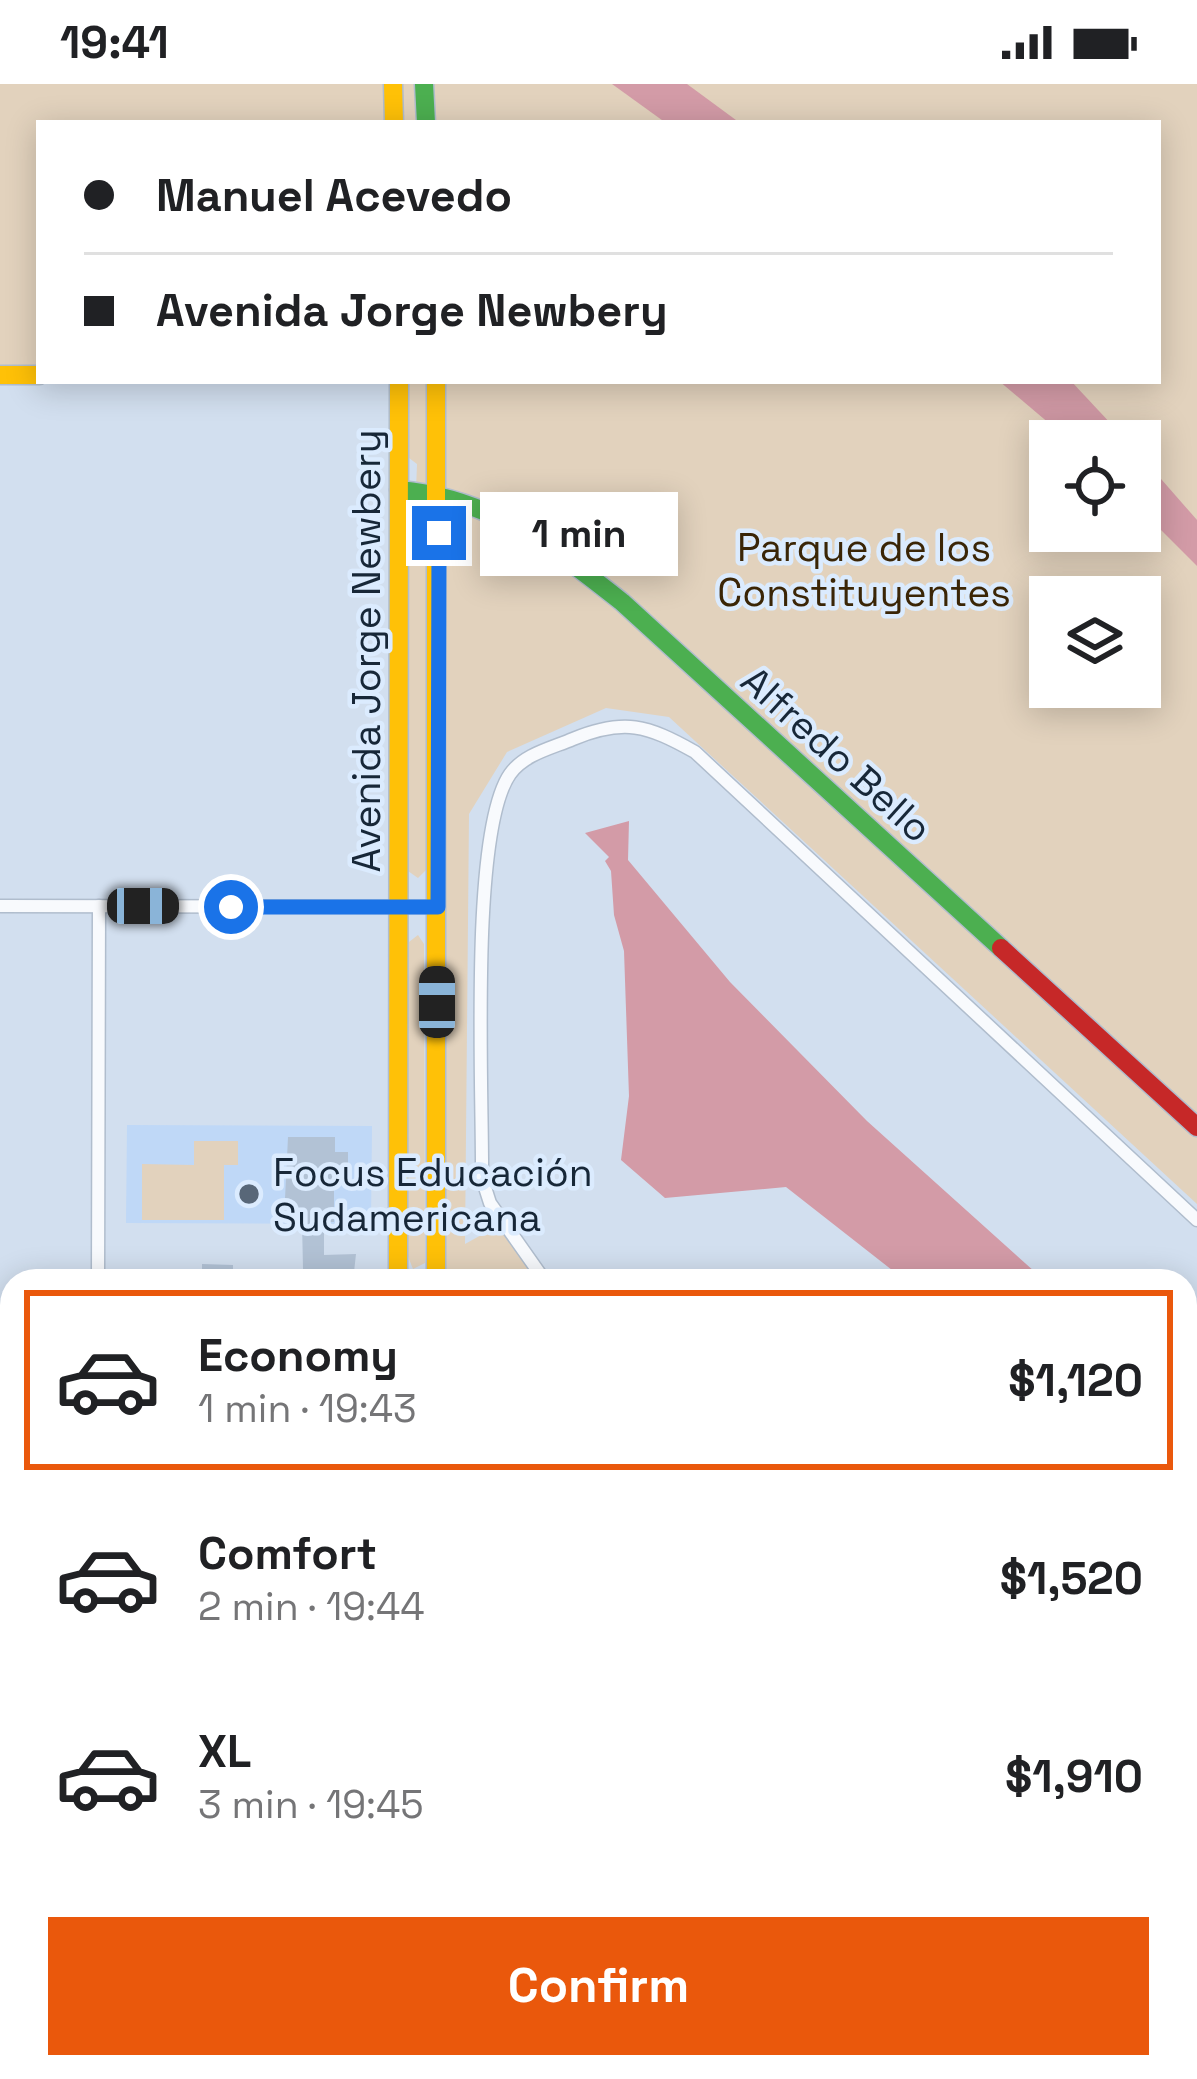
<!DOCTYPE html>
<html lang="en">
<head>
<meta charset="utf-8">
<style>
	body { margin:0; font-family:"Space Grotesk",sans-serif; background:#f2f2f2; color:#202124; height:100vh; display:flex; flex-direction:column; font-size:45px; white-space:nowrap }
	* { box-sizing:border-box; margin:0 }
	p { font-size:39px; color:#757577 }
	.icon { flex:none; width:66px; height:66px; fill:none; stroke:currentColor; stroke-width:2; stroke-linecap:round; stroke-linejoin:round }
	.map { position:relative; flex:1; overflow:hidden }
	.drawer { position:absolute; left:0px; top:1185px; width:1197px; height:810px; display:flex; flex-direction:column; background:#fff; border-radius:36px 36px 0 0; box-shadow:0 6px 30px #0003 }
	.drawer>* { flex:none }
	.top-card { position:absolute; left:36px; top:36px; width:1125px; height:264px; border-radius:0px; box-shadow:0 6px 30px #0003; display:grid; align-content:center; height:264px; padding:0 48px; background:#fff }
	.fabs { position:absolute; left:1029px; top:336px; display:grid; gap:24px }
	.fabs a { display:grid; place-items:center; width:132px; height:132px; border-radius:0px; background:#fff; box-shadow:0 6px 30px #0003; font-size:60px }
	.end { position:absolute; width:54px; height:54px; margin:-27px; border:15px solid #1a73e8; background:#fff; box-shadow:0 0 0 6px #fff }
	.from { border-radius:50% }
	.bubble { position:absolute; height:84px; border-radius:0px; background:#fff; box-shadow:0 6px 30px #0003; font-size:39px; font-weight:700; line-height:84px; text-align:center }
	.car { position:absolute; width:36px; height:72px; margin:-36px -18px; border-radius:15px; box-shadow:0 0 9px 3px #0007; background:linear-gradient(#222 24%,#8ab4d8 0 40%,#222 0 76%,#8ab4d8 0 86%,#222 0) }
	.top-card b { display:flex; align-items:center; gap:42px; height:114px; font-size:45px }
	.top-card b+b { border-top:3px solid #e0e0e0 }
	.top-card i { width:30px; height:30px; background:#202124 }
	ul { padding:21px 0 0; list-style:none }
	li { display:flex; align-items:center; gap:36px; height:180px; margin:0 24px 18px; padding:0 24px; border:6px solid transparent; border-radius:0px }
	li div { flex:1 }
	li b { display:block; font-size:45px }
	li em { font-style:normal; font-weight:700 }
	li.on { border-color:#ea580c }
	li>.icon { width:108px; height:108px; stroke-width:1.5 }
	.action { display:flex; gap:24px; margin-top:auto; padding:24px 48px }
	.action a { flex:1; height:138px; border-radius:0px; background:#ea580c; color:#fff; font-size:48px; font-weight:700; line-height:138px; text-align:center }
	.status { display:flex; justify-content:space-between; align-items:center; height:84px; padding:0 60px; background:#fff; direction:ltr }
	.status svg { height:33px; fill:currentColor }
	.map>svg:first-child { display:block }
</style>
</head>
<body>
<div class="status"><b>19:41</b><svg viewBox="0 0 49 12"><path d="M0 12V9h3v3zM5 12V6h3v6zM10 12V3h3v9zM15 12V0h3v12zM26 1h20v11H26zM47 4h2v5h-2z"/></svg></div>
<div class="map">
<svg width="1197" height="1995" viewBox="0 0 1197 1995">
	<rect width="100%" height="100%" fill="#d2dfef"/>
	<!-- built -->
	<path fill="#bfd8f7" d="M127,1041l245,1 -1,98 -245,-1z"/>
	<!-- green -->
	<g fill="#e2d2bd" fill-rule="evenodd">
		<path d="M0,0h1197v1120l-528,-487 -63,-9 -99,44 -38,62 -4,430 29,-16 9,3 34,49 -101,1 3,-787 -23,-4 1,-26 -8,-6 -1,-77h750v-258h-1119v252h-39zM1050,357h90v90h-90zM1050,513h90v90h-90z"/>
		<path d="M419,437l8,9v339l-9,9 -10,-7 1,-340 3,-9z"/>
		<path d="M418,851l6,9 1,319 -12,6 -6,-15 2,-312z"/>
		<path d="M194,1057h44v24h-14v55h-82v-56l52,1z"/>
	</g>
	<!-- water -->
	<g fill="#d39ba7">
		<path d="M612,0h75l53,39h-74z"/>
		<path d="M999,297h72l56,60h-57z"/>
		<path d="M1140,371l57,65v46l-57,-57z"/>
		<path d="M629,737l-1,39 102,122 137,139 178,160h-139l-120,-94 -121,11 -44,-38 8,-64 -5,-145 -10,-36 -3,-44 -6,-10 4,-4 -24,-24z"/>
		<path d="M1185,1329l12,12v98l-12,-6z"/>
		<path d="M1197,1575v100l-12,29v-121z"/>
		<path d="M626,1983h515l1,12h-516z"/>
	</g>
	<!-- building -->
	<g fill="#b2c2d5">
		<path d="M288,1053h47v15h13v13h-14v57h-10v33l32,-1 -3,27h-26v-12h-24l-1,-47 -18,-3z"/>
		<path d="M202,1180l31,1v16h-31z"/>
		<rect x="267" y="1983" width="72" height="12"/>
	</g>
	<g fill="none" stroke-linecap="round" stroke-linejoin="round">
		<defs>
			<g id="street">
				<path d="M0,822l438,1"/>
				<path d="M98,1197l1,-375"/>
				<path d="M545,1197l-55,-78 -8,-25c1,-83 -13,-345 28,-404 14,-20 42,-26 63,-35 51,-21 74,-14 122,13l502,468"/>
				<path d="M0,1552h12"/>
				<path d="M95,1995v-12"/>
				<path d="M483,1995v-12"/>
			</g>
			<g id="fast">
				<path d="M424,0l2,39"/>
				<path d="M399,406c92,8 153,57 223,112l379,346"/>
				<path d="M397,1983v12"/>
				<path d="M433,1983v12"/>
			</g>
			<g id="slow">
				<path d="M393,0l1,39"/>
				<path d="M0,291h39"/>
				<path d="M436,297v900"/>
				<path d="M398,1197l1,-900"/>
			</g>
			<path id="jam" d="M1001,864l196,179"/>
		</defs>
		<!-- street casing -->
		<use href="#street" stroke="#b0bdcd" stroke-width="15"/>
		<!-- fast casing -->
		<use href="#fast" stroke="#b0bdcd" stroke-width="21"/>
		<!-- slow casing -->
		<use href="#slow" stroke="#b0bdcd" stroke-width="21"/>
		<!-- jam casing -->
		<use href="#jam" stroke="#b0bdcd" stroke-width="21"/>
		<!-- street -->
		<use href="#street" stroke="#f8fafd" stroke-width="12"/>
		<!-- fast -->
		<use href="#fast" stroke="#4caf50" stroke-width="18"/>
		<!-- slow -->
		<use href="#slow" stroke="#ffc107" stroke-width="18"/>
		<!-- jam -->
		<use href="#jam" stroke="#c62828" stroke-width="18"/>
	</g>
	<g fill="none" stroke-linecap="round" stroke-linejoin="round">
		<!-- route -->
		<path stroke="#1a73e8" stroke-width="15" d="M231,823h207l1,-374"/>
	</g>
	<!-- markers -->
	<circle fill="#586778" stroke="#dbebfe" stroke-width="4.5" cx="249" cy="1110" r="12"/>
	<g text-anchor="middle" stroke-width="9" stroke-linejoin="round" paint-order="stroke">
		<!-- park labels -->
		<g font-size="39" fill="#3a2506" stroke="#dbebfe">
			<text x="864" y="477">Parque de los<tspan x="864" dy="45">Constituyentes</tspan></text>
		</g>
		<!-- street labels -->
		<g font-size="39" fill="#172738" stroke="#dbebfe">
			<text transform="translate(366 567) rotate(-90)" y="14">Avenida Jorge Newbery</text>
			<text transform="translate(837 670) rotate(42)" y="14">Alfredo Bello</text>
		</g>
		<!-- poi labels -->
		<g font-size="39" fill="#172738" stroke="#dbebfe" text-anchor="start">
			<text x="273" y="1102">Focus Educación<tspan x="273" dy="45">Sudamericana</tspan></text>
		</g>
	</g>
</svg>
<div class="fabs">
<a><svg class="icon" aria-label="locate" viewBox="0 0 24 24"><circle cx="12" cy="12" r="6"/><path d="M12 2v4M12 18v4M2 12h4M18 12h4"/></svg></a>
<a><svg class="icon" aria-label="layers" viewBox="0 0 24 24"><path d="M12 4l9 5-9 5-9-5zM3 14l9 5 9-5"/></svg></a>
</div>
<i class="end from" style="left:231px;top:823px"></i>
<i class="end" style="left:439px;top:449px"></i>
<div class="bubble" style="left:480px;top:408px;width:198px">1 min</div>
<i class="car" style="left:143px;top:822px;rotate:90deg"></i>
<i class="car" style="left:437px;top:918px;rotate:0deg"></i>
<div class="top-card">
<b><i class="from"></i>Manuel Acevedo</b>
<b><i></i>Avenida Jorge Newbery</b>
</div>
<section class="drawer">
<ul>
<li class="on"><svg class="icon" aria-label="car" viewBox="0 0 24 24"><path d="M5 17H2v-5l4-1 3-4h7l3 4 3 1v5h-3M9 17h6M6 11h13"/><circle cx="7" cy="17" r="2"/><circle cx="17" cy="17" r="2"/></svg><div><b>Economy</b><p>1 min · 19:43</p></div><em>$1,120</em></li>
<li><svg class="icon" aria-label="car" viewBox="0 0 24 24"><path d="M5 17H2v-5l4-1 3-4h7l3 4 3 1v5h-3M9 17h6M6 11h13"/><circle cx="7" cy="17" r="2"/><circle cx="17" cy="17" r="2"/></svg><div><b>Comfort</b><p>2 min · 19:44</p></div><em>$1,520</em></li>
<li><svg class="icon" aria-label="car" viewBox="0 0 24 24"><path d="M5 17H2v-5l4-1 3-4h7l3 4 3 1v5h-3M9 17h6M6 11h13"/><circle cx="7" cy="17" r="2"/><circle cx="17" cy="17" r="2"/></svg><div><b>XL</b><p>3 min · 19:45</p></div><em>$1,910</em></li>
</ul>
<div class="action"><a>Confirm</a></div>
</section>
</div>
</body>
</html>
